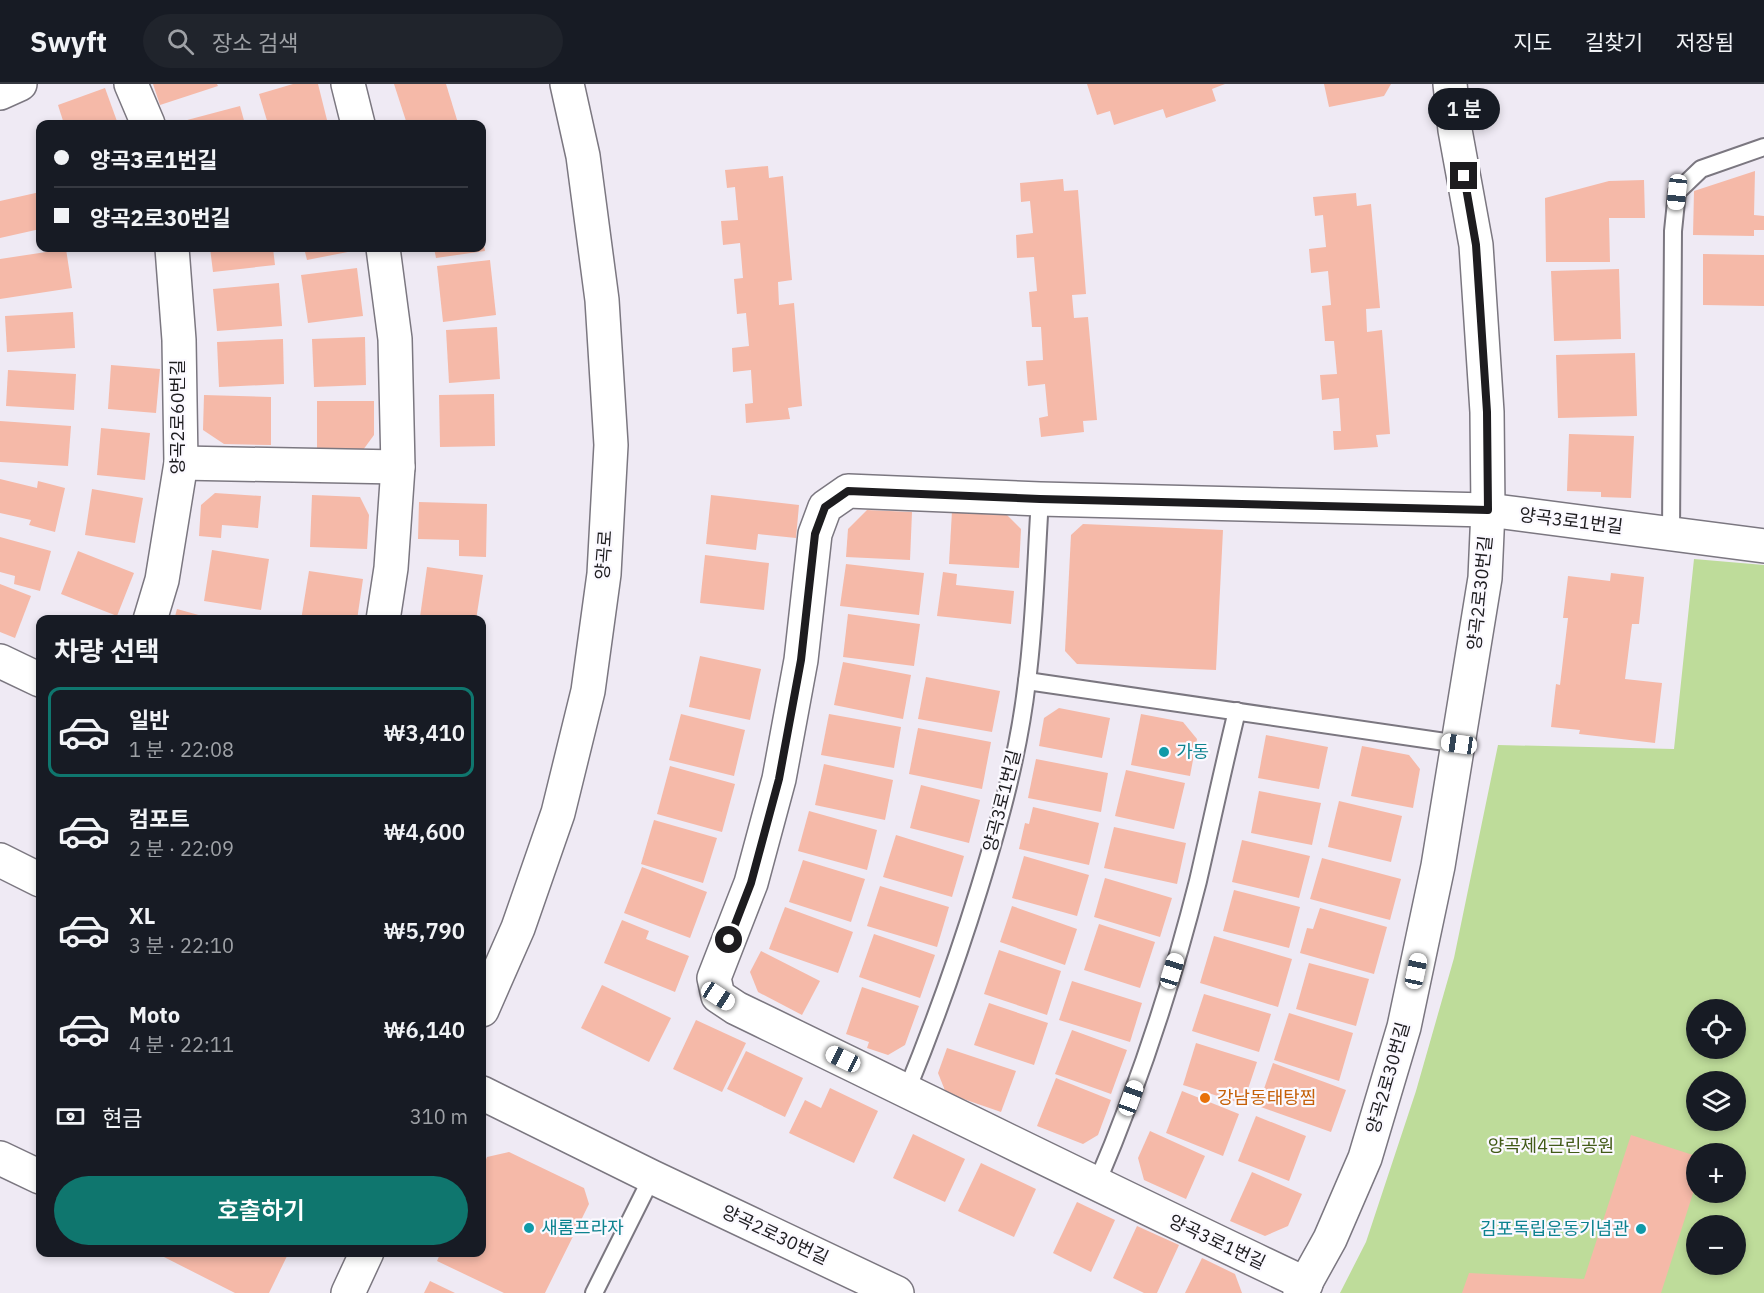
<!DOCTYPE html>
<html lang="ko">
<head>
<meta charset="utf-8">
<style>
	body { margin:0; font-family:"IBM Plex Sans","Noto Sans KR",sans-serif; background:#20242c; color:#f1f3f6; height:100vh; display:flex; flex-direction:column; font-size:22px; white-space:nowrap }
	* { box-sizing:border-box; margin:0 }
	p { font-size:20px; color:#9ea1a6 }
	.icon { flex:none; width:33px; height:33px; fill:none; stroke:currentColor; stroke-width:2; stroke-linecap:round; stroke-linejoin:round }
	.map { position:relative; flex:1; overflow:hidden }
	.sheet { position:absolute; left:36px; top:531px; width:450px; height:642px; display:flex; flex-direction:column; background:#171b24; border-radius:12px; box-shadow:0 3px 9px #0003 }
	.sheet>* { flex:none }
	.top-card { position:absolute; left:36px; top:36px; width:450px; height:132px; border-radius:12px; box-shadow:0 3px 9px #0003; display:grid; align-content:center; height:132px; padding:0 18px; background:#171b24 }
	.controls { position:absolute; left:1686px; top:915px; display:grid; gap:12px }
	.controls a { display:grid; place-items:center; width:60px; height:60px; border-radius:50%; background:#171b24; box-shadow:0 3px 9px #0003; font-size:30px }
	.end { position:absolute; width:27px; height:27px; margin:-14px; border:8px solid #1d1c1f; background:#fff; box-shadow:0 0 0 3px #fff }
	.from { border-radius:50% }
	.bubble { position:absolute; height:42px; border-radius:21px; background:#171b24; box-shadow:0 3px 9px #0003; font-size:20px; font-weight:600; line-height:42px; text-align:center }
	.car { position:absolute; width:18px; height:36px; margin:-18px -9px; border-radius:8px; box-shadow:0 0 4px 2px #0007; background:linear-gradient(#fff 24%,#345 0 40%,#fff 0 76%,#345 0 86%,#fff 0) }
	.top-card b { display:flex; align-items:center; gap:21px; height:57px; font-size:22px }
	.top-card b+b { border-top:2px solid #363941 }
	.top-card i { width:15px; height:15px; background:#f1f3f6 }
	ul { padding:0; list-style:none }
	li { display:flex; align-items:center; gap:18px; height:90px; margin:0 12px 9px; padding:0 6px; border:3px solid transparent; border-radius:12px }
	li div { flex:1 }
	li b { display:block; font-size:22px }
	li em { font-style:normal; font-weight:600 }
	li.current { border-color:#0f766e }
	li>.icon { width:54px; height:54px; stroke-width:1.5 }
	h2 { padding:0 18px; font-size:27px; line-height:72px }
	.pay { display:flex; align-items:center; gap:15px; height:66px; padding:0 18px; font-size:22px }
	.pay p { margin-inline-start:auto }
	.button { display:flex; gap:12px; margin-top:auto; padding:12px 18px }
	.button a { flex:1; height:69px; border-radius:36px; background:#0f766e; color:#fff; font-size:24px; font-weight:600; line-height:69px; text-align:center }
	header { display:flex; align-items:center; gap:36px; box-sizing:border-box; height:84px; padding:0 30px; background:#171b24; border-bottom:2px solid #363941 }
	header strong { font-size:28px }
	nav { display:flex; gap:33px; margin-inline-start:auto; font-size:21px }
	.search { width:420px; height:54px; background:#20242c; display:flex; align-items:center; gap:15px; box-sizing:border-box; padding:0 21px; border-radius:33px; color:#9ea1a6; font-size:22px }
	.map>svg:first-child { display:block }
</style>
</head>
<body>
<header>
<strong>Swyft</strong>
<div class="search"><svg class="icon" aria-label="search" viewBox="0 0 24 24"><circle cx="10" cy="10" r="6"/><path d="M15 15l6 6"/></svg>장소 검색</div>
<nav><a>지도</a><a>길찾기</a><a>저장됨</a></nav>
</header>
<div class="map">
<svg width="1764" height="1209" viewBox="0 0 1764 1209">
	<rect width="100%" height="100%" fill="#efeaf4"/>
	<!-- green -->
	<path fill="#bedc9a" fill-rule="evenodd" d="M1694,475l70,6v728h-424l26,-51 50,-151 38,-133 44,-213 176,4zM1696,926h40v38h-40zM1696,998h40v38h-40zM1696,1070h40v38h-40zM1696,1142h40v38h-40z"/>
	<!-- building -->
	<g fill="#f5b9a8">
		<path d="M153,0h64l1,2 -58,19z"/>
		<path d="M293,0h25l10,40h-60l-9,-30z"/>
		<path d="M394,0h52l12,39 -51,1z"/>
		<path d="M1087,0h138l-13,5 4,12 -50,17 -3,-9 -49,16 -4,-14 -13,4z"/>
		<path d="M1324,0h67l-7,12 -55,11z"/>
		<path d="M105,4l13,36h-54l-6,-19z"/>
		<path d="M240,22l5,18h-73z"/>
		<path d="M768,82l1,12 14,-2 9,104 -14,2 1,23 15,-2 8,103 -14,2 2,11 -44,4 -1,-19 8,-1 -2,-33 -18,2 -1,-24 17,-2 -3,-33 -9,1 -3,-35 9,-1 -3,-35 -17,2 -2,-24 17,-1 -3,-33 -8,1 -2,-18z"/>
		<path d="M1755,87l-1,44 10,1v14h-10v6l-61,-1 1,-44z"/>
		<path d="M1063,95l1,12 14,-1 8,104 -14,1 2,23 14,-1 9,103 -14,1 1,11 -43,5 -2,-19 9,-2 -3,-32 -17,2 -2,-25 17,-1 -2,-33h-9l-3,-35 8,-1 -3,-34 -17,1 -1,-23 17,-2 -3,-32 -9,1 -1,-19z"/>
		<path d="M1644,96l1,38h-36l1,44h-64l-1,-64 64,-17z"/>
		<path d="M40,108v37l-40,9v-37z"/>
		<path d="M1356,109l1,13 14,-2 9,104 -14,1 1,23 15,-2 8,104 -14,1 2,12 -44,3 -1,-19h8l-2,-33 -17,2 -2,-25 17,-1 -3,-33h-9l-3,-35 9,-1 -3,-34 -17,2 -2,-24 17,-2 -3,-32 -8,1 -2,-19z"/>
		<path d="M482,150l3,17 -49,7 -2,-10h48z"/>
		<path d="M210,164h63l2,17 -62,7z"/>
		<path d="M304,164h59v1l-56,11z"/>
		<path d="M66,165l6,39 -72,11v-40z"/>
		<path d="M1703,170l61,1v51l-61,-1z"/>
		<path d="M490,176l6,55 -53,7 -6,-56z"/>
		<path d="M357,184l6,48 -55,7 -7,-48z"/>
		<path d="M1619,185l2,70 -67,2 -3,-70z"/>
		<path d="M279,199l3,43 -65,5 -4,-42z"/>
		<path d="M73,228l2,36 -68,4 -2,-36z"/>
		<path d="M497,243l3,52 -51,4 -3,-53z"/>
		<path d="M365,253l1,48 -52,2 -2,-48z"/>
		<path d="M283,255l1,45 -65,3 -2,-45z"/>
		<path d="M1635,269l2,63 -79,2 -2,-63z"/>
		<path d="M111,281l49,4 -4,44 -48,-4z"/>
		<path d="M8,286l68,4 -2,36 -68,-4z"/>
		<path d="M494,310l1,52 -55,1 -1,-52z"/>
		<path d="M204,311l67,2v48l-47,-1 -21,-14z"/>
		<path d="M317,317h57v34l-11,15 -46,-1z"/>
		<path d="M0,337l71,5 -3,40 -68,-4z"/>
		<path d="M101,344l49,5 -5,47 -48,-5z"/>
		<path d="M1569,350l65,2 -3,62 -30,-1v-5l-34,-1z"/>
		<path d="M0,395l37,9 1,-7 27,7 -10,44 -26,-7 2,-5 -31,-7z"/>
		<path d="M92,405l51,9 -8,45 -50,-8z"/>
		<path d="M215,409l46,3 -3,32 -36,-3 -1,13 -22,-2 2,-31z"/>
		<path d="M312,411l48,2 9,18 -2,34 -57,-2z"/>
		<path d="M711,411l88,10 -3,33 -38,-4 -2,16 -50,-6z"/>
		<path d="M419,418l68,2 -1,53 -27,-1v-16l-41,-1z"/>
		<path d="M867,426l45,2 -2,48 -64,-3 2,-28z"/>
		<path d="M952,427l54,3 15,15 -2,39 -70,-4z"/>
		<path d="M1083,440l140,6 -7,140 -139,-6 -12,-13 6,-116z"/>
		<path d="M0,453l51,14 -11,40 -26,-7 1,-8 -15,-4z"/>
		<path d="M212,466l57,9 -8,51 -57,-9z"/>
		<path d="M78,467l56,22 -17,43 -56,-22z"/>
		<path d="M705,471l64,8 -5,47 -64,-7z"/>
		<path d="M846,480l78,9 -5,42 -79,-9z"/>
		<path d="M427,483l56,8 -7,45h-38l-18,-3z"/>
		<path d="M309,487l54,8 -6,41h-56z"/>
		<path d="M943,488l14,2 -1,11 58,6 -3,33 -74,-8z"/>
		<path d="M1611,489l33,4 -5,47h-7l-7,55 37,4 -7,60 -76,-9 1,-4 -29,-3 5,-43 4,1 8,-67h-5l5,-42 42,5z"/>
		<path d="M0,500l31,12 -16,42 -15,-6z"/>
		<path d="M177,525l36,10v1h-39z"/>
		<path d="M848,530l72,10 -6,42 -71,-9z"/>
		<path d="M700,572l61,13 -11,51 -61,-13z"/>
		<path d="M843,578l68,13 -8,44 -69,-14z"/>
		<path d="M926,593l74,14 -8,41 -74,-13z"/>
		<path d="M1059,624l51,10 -8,40 -63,-12 5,-28z"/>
		<path d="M681,630l64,16 -11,46 -65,-16z"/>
		<path d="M829,630l72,13 -7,41 -73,-13z"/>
		<path d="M1141,630l42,8 14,17 -7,37 -59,-11z"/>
		<path d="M918,644l73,14 -9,47 -73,-15z"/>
		<path d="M1266,651l62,12 -9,42 -61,-11z"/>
		<path d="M1362,662l47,9 11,14 -7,39 -62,-12z"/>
		<path d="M1036,675l72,14 -7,39 -73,-14z"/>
		<path d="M824,680l69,16 -8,40 -70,-15z"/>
		<path d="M670,682l65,18 -13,48 -65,-18z"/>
		<path d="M1126,686l59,13 -11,46 -59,-13z"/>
		<path d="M921,701l59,15 -11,43 -59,-15z"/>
		<path d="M1259,707l62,12 -9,42 -61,-12z"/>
		<path d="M1339,717l63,15 -11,46 -63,-15z"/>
		<path d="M1033,723l66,16 -10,42 -70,-16 6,-26 4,1z"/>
		<path d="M809,727l68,19 -10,40 -69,-19z"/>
		<path d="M654,736l63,18 -14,45 -62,-19z"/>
		<path d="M1114,743l72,16 -9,41 -73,-16z"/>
		<path d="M896,751l68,21 -12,41 -69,-20z"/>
		<path d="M1242,756l68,16 -11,42 -67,-16z"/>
		<path d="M1024,772l65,19 -12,41 -65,-18z"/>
		<path d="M1322,774l79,21 -11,41 -80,-21z"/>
		<path d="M803,776l62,19 -14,43 -62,-20z"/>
		<path d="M642,783l65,25 -17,46 -66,-25z"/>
		<path d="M1105,794l67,20 -12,39 -66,-20z"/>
		<path d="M880,802l69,21 -12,40 -70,-21z"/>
		<path d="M1234,806l66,17 -11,41 -66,-17z"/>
		<path d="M1012,822l65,23 -12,36 -65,-23z"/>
		<path d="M785,823l68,25 -15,41 -69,-24z"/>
		<path d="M1320,824l67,19 -13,47 -74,-21 7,-25 6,1z"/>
		<path d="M622,836l27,11 -3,8 43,17 -14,36 -71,-29z"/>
		<path d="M1099,840l56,18 -15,46 -56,-18z"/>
		<path d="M874,850l61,21 -15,43 -61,-21z"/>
		<path d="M1214,852l78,23 -14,48 -78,-24z"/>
		<path d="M999,866l62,21 -14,44 -63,-21z"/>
		<path d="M761,867l59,30 -18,34 -44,-23 -8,-20z"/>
		<path d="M1309,879l60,16 -13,47 -60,-17z"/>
		<path d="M1072,897l70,22 -12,39 -71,-22z"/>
		<path d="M602,901l69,33 -22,44 -68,-34z"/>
		<path d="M862,903l57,19 -14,39 -17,10 -21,-7 2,-6 -23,-8z"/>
		<path d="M1204,910l67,20 -12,38 -67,-21z"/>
		<path d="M989,919l59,20 -14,42 -60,-20z"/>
		<path d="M1289,929l64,20 -14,48 -65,-21z"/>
		<path d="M696,936l50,23 -24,49 -49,-23z"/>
		<path d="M1072,946l55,20 -16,44 -56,-20z"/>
		<path d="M1196,959l61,19 -14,42 -60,-19z"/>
		<path d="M947,964l69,23 -15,41 -55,-19 -8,-20z"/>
		<path d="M746,967l57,27 -18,39 -58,-28z"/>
		<path d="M1273,979l73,27 -15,42 -73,-26z"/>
		<path d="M1056,994l55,22 -13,35 -15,9 -46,-18z"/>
		<path d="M830,1004l48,23 -24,52 -65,-30 16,-33 16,8z"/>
		<path d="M1182,1007l57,23 -16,42 -57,-23z"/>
		<path d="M1256,1032l50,20 -17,45 -51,-20z"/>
		<path d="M1150,1047l55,25 -19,43 -42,-19 -6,-22z"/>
		<path d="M913,1050l52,25 -20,43 -52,-24z"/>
		<path d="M1631,1051l65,21v28l-35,109h-199l7,-20 115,6z"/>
		<path d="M509,1068l75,36 5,16 -44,89h-41l-67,-32 4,-9h41v-83l5,-12z"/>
		<path d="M981,1079l55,26 -22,48 -56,-26z"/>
		<path d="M1252,1088l50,22 -14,32 -23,10 -35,-15z"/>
		<path d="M1077,1118l38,18 -24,52 -38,-19z"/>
		<path d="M1137,1142l42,19 -22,48h-13l-31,-15z"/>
		<path d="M161,1168h128l-20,41h-34l-75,-38z"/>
		<path d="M1202,1174l33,16 7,19h-57z"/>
		<path d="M430,1197l25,12h-31z"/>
	</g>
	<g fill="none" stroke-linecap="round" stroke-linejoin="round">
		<defs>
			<g id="lane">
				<path d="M1671,450l2,-303 4,-39 24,-23 63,-22"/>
				<path d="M1027,597l432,63"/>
				<path d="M907,1006c27,-66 51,-133 72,-201 21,-68 40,-137 48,-208 8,-60 9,-122 13,-182"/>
				<path d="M1096,1101c42,-98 76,-201 102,-304 13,-56 25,-113 39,-170"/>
				<path d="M594,1209l58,-116"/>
			</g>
			<g id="street">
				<path d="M131,0l17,40"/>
				<path d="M348,0l10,40"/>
				<path d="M0,9l20,-9"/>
				<path d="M383,164l12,91 3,128 -7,101 -8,52"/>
				<path d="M181,379l217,4"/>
				<path d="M150,536l12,-40 19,-117 -2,-123 -7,-92"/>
				<path d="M0,577l40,19"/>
				<path d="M0,776l40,20"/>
				<path d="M482,1009l170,84 245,116"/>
				<path d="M0,1074l40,19"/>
				<path d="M1306,1200c-191,-90 -380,-184 -570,-276l-18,-12 -4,-18 37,-95 28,-104 22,-119 14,-126 10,-27 23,-16 192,8 448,11 276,36"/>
				<path d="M1300,1209l30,-54 35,-81 39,-131 34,-161 47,-288 3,-68 -1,-98 -11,-167 -21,-115 -5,-46"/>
			</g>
			<g id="secondary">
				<path d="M482,926l36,-82 40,-115 30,-122 16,-117 7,-129 -9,-145 -19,-144 -16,-72"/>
				<path d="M348,1209l19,-41"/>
			</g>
		</defs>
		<!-- lane casing -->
		<use href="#lane" stroke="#7b7780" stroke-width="20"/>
		<!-- street casing -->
		<use href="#street" stroke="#7b7780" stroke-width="36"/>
		<!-- secondary casing -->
		<use href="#secondary" stroke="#7b7780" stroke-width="36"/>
		<!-- lane -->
		<use href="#lane" stroke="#fff" stroke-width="16"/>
		<!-- street -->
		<use href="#street" stroke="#fff" stroke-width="33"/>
		<!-- secondary -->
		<use href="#secondary" stroke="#fff" stroke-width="33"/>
	</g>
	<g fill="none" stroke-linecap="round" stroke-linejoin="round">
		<!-- route -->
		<path stroke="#1d1c1f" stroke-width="8" d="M729,856l22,-57 28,-104 22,-119 14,-126 10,-27 23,-16 192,8 448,11 -1,-98 -11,-167 -12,-69"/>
	</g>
	<!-- markers -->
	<g fill="#0f9aa8" stroke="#fbf9ff" stroke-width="2">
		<circle cx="1164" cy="668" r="6"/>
		<circle cx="529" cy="1144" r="6"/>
		<circle cx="1641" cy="1145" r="6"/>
	</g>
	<circle fill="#e8710a" stroke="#fbf9ff" stroke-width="2" cx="1205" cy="1014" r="6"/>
	<g text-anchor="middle" stroke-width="4.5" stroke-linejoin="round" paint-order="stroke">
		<!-- street labels -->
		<g font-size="18" fill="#1d1c1f" stroke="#fbf9ff">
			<text transform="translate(178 333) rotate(-90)" y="6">양곡2로60번길</text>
			<text transform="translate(1571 437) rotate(7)" y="6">양곡3로1번길</text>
			<text transform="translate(604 471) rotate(-86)" y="6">양곡로</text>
			<text transform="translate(1480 509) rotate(-84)" y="6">양곡2로30번길</text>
			<text transform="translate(1002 717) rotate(-76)" y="6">양곡3로1번길</text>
			<text transform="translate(1388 994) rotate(-74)" y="6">양곡2로30번길</text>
			<text transform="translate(775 1151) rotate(25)" y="6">양곡2로30번길</text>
			<text transform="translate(1217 1158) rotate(25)" y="6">양곡3로1번길</text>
		</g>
		<!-- culture labels -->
		<g font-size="18" fill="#0d838f" stroke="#fbf9ff" text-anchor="start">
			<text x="1176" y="674">가동</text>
			<text x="541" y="1150">새롬프라자</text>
			<text x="1629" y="1151" text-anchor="end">김포독립운동기념관</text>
		</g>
		<!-- food labels -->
		<g font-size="18" fill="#c56008" stroke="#fbf9ff" text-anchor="start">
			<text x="1217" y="1020">강남동태탕찜</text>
		</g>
		<!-- park labels -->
		<g font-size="18" fill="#425b17" stroke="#fbf9ff">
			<text x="1551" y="1068">양곡제4근린공원</text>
		</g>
	</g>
</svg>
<div class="controls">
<a><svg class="icon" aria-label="locate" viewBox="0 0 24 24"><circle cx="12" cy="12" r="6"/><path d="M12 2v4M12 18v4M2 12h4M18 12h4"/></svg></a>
<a><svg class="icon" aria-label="layers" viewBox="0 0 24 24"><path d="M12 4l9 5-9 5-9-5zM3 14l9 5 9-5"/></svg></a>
<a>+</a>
<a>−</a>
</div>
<i class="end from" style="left:729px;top:856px"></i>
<i class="end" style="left:1464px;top:92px"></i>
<div class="bubble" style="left:1428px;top:4px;width:72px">1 분</div>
<i class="car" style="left:1677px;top:108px;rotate:186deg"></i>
<i class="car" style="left:1459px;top:660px;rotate:278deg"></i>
<i class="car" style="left:1172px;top:887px;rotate:17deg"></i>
<i class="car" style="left:1416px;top:887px;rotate:12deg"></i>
<i class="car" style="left:718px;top:912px;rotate:123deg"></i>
<i class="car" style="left:843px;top:975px;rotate:296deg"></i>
<i class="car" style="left:1131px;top:1014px;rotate:20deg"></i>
<div class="top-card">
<b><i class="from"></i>양곡3로1번길</b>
<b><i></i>양곡2로30번길</b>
</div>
<section class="sheet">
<h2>차량 선택</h2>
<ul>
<li class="current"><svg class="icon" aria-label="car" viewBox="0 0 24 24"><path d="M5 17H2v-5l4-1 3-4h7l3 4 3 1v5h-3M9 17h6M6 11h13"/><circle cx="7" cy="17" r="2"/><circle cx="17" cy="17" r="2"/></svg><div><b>일반</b><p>1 분 · 22:08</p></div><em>₩3,410</em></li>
<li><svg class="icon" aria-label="car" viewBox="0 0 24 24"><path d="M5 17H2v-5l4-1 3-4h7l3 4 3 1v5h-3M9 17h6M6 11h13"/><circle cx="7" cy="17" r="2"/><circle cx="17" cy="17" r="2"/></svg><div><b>컴포트</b><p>2 분 · 22:09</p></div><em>₩4,600</em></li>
<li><svg class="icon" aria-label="car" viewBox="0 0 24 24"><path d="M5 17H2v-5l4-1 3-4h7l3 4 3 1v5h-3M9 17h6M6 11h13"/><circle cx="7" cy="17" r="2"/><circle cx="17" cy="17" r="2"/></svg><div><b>XL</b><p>3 분 · 22:10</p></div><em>₩5,790</em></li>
<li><svg class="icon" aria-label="car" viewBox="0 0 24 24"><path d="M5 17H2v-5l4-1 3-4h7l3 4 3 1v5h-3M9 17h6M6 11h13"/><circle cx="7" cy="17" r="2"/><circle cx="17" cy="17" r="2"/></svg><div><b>Moto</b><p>4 분 · 22:11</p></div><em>₩6,140</em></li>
</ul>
<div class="pay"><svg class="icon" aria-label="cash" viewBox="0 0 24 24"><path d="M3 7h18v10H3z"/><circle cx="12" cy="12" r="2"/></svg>현금<p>310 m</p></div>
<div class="button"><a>호출하기</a></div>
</section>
</div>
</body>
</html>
